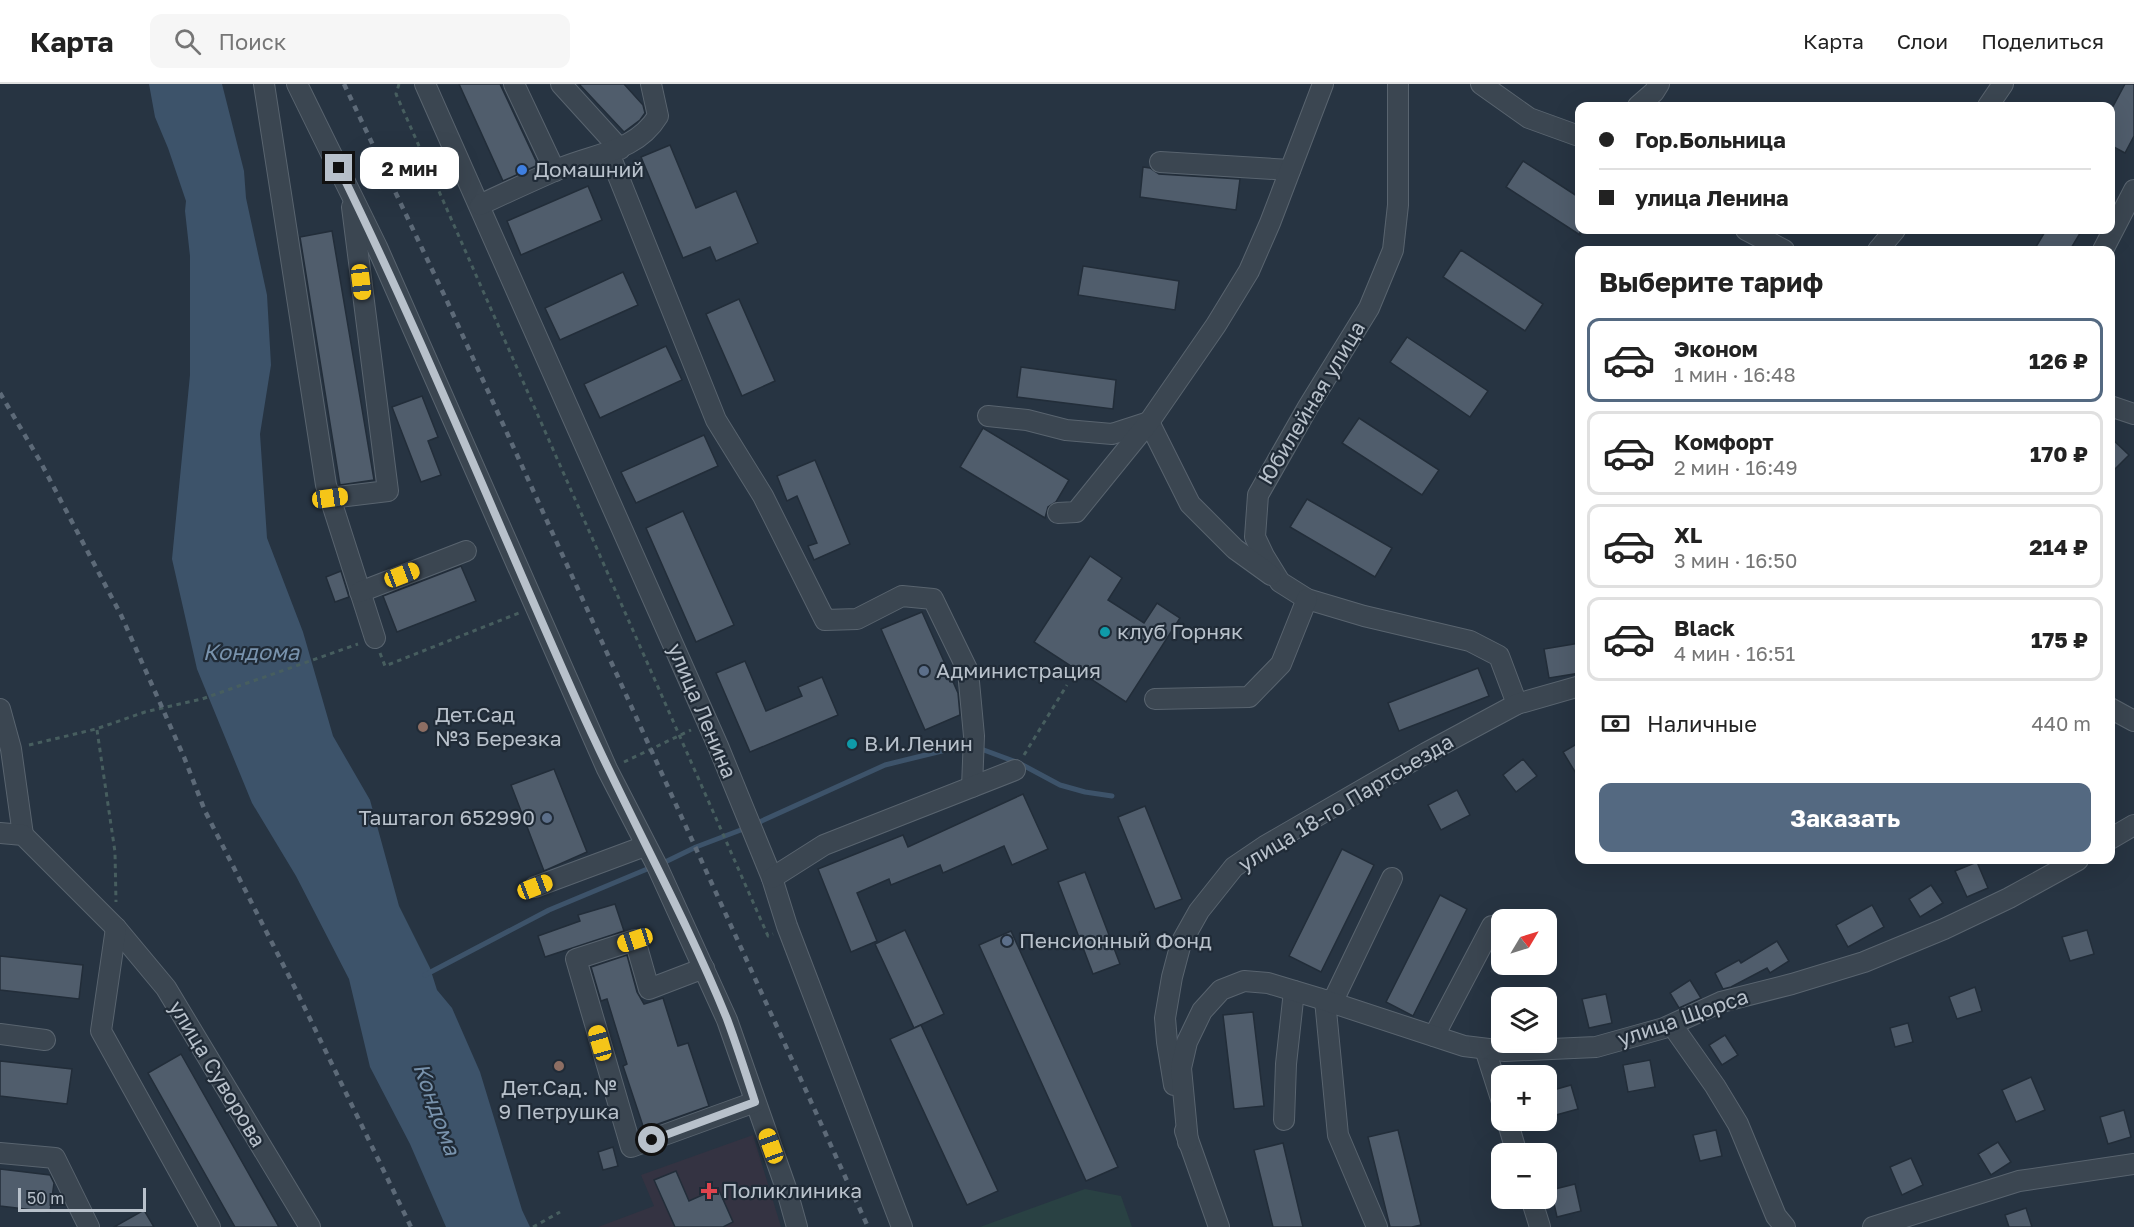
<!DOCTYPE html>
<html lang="ru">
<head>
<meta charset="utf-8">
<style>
	body { margin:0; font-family:"Golos Text",sans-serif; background:#f6f6f6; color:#222; height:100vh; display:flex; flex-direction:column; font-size:22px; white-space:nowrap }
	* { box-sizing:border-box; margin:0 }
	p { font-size:20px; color:#767676 }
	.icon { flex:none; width:33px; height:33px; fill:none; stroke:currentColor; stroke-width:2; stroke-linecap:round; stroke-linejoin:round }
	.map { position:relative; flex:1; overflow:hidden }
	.panel { position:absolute; left:1575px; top:162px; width:540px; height:618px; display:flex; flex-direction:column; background:#fff; border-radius:12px; box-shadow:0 6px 24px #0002 }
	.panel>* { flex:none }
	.top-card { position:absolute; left:1575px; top:18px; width:540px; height:132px; border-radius:12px; box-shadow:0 6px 24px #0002; display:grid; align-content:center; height:132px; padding:0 24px; background:#fff }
	.needle { width:39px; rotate:52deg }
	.tools { position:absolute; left:1491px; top:825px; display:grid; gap:12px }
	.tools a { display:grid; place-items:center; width:66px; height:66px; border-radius:12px; background:#fff; box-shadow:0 6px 24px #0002; font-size:30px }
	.scale { position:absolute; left:18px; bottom:15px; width:128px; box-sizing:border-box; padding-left:6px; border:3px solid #b8c1cb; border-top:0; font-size:16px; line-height:21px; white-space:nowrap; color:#b8c1cb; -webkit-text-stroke:4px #202b37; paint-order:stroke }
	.end { position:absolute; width:27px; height:27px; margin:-14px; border:8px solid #b8c1cb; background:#111; box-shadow:0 0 0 3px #111 }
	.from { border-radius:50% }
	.bubble { position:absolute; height:42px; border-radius:12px; background:#fff; box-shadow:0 6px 24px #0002; font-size:20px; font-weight:700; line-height:42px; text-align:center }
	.car { position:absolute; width:18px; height:36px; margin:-18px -9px; border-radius:8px; box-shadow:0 0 4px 2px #0007; background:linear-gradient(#f5c518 24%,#345 0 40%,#f5c518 0 76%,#345 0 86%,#f5c518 0) }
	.top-card b { display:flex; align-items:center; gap:21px; height:57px; font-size:22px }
	.top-card b+b { border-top:2px solid #e0e0e0 }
	.top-card i { width:15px; height:15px; background:#222 }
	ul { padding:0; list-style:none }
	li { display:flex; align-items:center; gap:18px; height:84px; margin:0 12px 9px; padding:0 12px; border:3px solid #e0e0e0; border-radius:12px }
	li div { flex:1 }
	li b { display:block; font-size:22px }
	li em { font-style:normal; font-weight:700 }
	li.current { border-color:#546981 }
	li>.icon { width:54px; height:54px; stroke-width:1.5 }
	h2 { padding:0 24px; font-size:27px; line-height:72px }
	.pay { display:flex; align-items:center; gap:15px; height:66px; padding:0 24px; font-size:22px }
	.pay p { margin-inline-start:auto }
	.button { display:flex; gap:12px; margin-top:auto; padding:12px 24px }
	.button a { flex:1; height:69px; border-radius:12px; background:#546981; color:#fff; font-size:24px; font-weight:700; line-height:69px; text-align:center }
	header { display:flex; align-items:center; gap:36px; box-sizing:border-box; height:84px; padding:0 30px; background:#fff; border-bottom:2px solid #e0e0e0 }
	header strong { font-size:28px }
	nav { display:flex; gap:33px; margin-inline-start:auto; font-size:21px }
	.search { width:420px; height:54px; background:#f6f6f6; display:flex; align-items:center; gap:15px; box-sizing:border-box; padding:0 21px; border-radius:12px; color:#767676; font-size:22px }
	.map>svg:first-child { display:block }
</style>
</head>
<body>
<header>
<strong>Карта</strong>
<div class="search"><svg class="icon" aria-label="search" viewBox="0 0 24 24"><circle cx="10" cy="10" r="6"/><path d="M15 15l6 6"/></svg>Поиск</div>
<nav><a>Карта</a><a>Слои</a><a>Поделиться</a></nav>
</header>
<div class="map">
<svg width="2134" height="1143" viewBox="0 0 2134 1143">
	<rect width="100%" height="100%" fill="#273442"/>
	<!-- medical -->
	<path fill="#343342" d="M753,1051l28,92h-183l56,-21 -13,-31z"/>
	<!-- green -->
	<path fill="#294143" d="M1085,1105l36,7 11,31h-152z"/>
	<!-- water -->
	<path fill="#3d536a" d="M149,0h73l22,87 2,27 21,97 4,70 -11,69 7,104 36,94 30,104 37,64 29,106 31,62 7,22 15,18 28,64 42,138 8,17h-84l-36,-83 -40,-77 -21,-88 -53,-103 -44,-73 -55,-134 -25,-110 18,-184v-119l-5,-45 1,-10 -18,-53 -13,-31z"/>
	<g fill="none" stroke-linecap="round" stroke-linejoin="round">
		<!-- stream -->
		<g stroke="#3d536a" stroke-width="5">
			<path d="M755,740l130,-59 61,-15 27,-4 46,17 41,22 25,7 27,4"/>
			<path d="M661,780l35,-17 50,-19"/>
			<path d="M425,891l124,-65 103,-43"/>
		</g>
	</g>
	<!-- building -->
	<g fill="#505d6c" stroke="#222d39" stroke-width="1.5">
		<path d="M459,0h41l38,81 -35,16z"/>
		<path d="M579,0h45l19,21 2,8 -5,7 -16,12z"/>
		<path d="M2125,0h9v52l-9,17 -15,-8v-33z"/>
		<path d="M670,61l26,63 40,-17 22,52 -42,18 -6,-14 -27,11 -42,-101z"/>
		<path d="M1523,77l57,37v37l-74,-48z"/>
		<path d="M1143,83l7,1 9,6 81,5 -4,31 -96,-13z"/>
		<path d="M588,102l14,34 -81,35 -14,-34z"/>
		<path d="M2046,146h36l-12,20h-36z"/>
		<path d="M332,147l42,249 -34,5 -40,-248z"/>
		<path d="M1461,166l82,54 -18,27 -82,-54z"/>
		<path d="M1083,182l96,15 -4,29 -97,-15z"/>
		<path d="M623,188l15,33 -78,35 -15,-32z"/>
		<path d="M739,215l36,82 -33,15 -36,-82z"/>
		<path d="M1407,253l81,54 -18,26 -80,-55z"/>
		<path d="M666,262l16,34 -82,38 -16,-34z"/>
		<path d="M1021,283l95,13 -3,29 -96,-12z"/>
		<path d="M422,312l16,41 -10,4 13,34 -20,7 -29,-75z"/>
		<path d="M1359,334l80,52 -17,25 -80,-52z"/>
		<path d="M983,344l86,52 -13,22 -8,5 -3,11 -85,-51z"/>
		<path d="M704,351l14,31 -82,37 -15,-31z"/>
		<path d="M2110,353l19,18 -19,19z"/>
		<path d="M815,376l35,84 -36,16 -6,-14 9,-3 -20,-47 -10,5 -10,-25z"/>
		<path d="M1307,415l85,49 -17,29 -85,-50z"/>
		<path d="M683,427l51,114 -38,17 -50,-114z"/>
		<path d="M1090,472l32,22 -14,22 36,23 13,-20 23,15 -54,84 -92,-60z"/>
		<path d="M461,482l15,35 -79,31 -14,-36z"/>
		<path d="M341,487l8,26 -14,5 -9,-25z"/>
		<path d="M922,528l36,81 2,22 -35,15 -44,-101z"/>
		<path d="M1580,559v30l-31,5 -5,-29z"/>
		<path d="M745,577l21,50 36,-15 -4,-9 24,-10 16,38 -88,37 -34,-79z"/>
		<path d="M1478,584l11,28 -90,35 -11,-28z"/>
		<path d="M1580,658v38l-17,-28z"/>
		<path d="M1523,675l14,17 -21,16 -13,-17z"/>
		<path d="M554,685l33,83 -43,19 -33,-86z"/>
		<path d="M1457,706l13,25 -29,15 -13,-25z"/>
		<path d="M1023,710l25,55 -36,16 -8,-19 -61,27 -3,-8 -49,20 -2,-6 -32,14 20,48 -26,11 -33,-83 85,-34 5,12z"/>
		<path d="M1145,722l37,93 -27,10 -37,-92z"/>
		<path d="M1342,765l32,16 -53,107 -32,-16z"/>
		<path d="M1977,778l11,26 -21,9 -12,-26z"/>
		<path d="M1085,788l35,92 -27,10 -35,-92z"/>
		<path d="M1931,801l12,18 -23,14 -11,-18z"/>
		<path d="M1440,811l27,14 -54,107 -27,-14z"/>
		<path d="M615,820l9,27 -79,26 -7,-21 42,-15 -2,-6z"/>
		<path d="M1872,821l12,22 -36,20 -12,-22z"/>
		<path d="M905,846l39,84 -30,14 -39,-84z"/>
		<path d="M2087,846l7,24 -24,7 -8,-24z"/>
		<path d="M1011,847l107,236 -32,14 -107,-236z"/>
		<path d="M1777,857l12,20 -19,12 -3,-5 -36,19 -8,2 -8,-16 24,-13 2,3z"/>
		<path d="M627,871l10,37 7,12 19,-6 15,48 10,-3 21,63 -65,23 -21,-63 4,-2 -20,-65 -6,2 -10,-34z"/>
		<path d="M0,872l83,9 -4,34 -79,-9z"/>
		<path d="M1690,896l11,18 -22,10 -9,-15z"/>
		<path d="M1975,903l7,24 -25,8 -8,-22z"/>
		<path d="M1606,910l6,29 -23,5 -7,-29z"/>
		<path d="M1253,928l11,94 -30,3 -11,-94z"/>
		<path d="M1908,939l5,19 -18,5 -5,-19z"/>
		<path d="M921,941l77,166 -31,14 -77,-166z"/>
		<path d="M1725,951l13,20 -16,10 -13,-20z"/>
		<path d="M181,970l98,173h-44l-87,-154z"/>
		<path d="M1650,976l5,27 -27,5 -5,-27z"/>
		<path d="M0,977l72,8 -5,35 -67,-8z"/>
		<path d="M2031,993l14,33 -29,12 -14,-32z"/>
		<path d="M1571,1001l7,24 -22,6 -6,-24z"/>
		<path d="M2124,1026l7,27 -23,7 -8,-27z"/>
		<path d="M1398,1046l23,95 -9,2h-22l-22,-90z"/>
		<path d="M1716,1046l6,26 -22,5 -7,-26z"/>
		<path d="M1998,1058l13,20 -20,13 -13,-21z"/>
		<path d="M1283,1059l20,84h-30l-19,-77z"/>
		<path d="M613,1063l5,19 -15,4 -5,-18z"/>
		<path d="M1911,1074l12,27 -21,10 -12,-28z"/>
		<path d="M0,1085l50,6 4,8 -4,29 -50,-6z"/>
		<path d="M676,1087l13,30 29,-13 15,34 -10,5h-48l-21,-47z"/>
		<path d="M1575,1100l6,27 -24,6 -6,-27z"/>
		<path d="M2026,1124l6,19h-23l-4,-12z"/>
		<path d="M144,1126l10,17h-40z"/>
	</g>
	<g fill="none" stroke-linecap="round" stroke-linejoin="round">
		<defs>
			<g id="minor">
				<path d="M264,0l62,401 49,153"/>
				<path d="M297,0l80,163 230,522 50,97 70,154 60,171 10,36"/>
				<path d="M425,0l293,662 54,132 15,48 115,301"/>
				<path d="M514,0l41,87"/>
				<path d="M561,0l59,65"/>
				<path d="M1398,0v121l-5,45 -24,58 -61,99 -50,88 -3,42 9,19 16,26 27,17 57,17 106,25 29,15 18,48"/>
				<path d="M1481,0l48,34 47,17 4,-1"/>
				<path d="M1638,22l16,-14 5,-8"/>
				<path d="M1988,22l15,-22"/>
				<path d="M609,69l107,267 47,76 62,124 32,-1 45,-23 31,3 35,72 6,65 -2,51"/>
				<path d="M1160,78l130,8"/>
				<path d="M480,121c27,-13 54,-25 81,-37 35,-15 75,-16 97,-52l-7,-32"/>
				<path d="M1746,146l38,20"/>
				<path d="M1878,166l17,-20"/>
				<path d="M2103,166l31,-60"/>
				<path d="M2110,322l24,8"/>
				<path d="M988,332l39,4 39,10 46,4 37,-12 41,82 45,45 36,26"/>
				<path d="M330,414l58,-7 -36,-284"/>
				<path d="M1058,429l18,-1 73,-90 67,-97 33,-54 21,-48 53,-139"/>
				<path d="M360,508l106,-41"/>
				<path d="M1155,615l94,-2 32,-33 26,-65"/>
				<path d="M2110,624l24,13"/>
				<path d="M0,625l11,40 12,86"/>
				<path d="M0,749l23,2 93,93 50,60 144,239"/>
				<path d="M2110,755l24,-14"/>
				<path d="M772,794l52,-33 191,-75"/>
				<path d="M535,803l110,-41"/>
				<path d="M116,844l-15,103 109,196"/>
				<path d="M704,884l-55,21 -14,-49 -59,19 55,188 124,-45"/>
				<path d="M1325,916l13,135 39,92"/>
				<path d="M1332,919l60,-125"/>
				<path d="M1672,941l43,61 23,38 38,92 9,11"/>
				<path d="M0,950l45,6"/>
				<path d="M1434,952l58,-110"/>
				<path d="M1485,965l17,53"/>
				<path d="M1174,1001l-7,-43 -2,-24 7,-41 9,-34 18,-32 35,-44 31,-21 161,-93 91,-49 63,-18"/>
				<path d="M1284,1036l2,-56 8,-73"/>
				<path d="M1507,1036l10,34"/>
				<path d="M1185,1047l34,96"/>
				<path d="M1188,1058l-7,-74 6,-26 15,-31 19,-21 23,-9 24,2 50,15 146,48 41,5 91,-4 68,-19 57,-26 71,-18 72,-22 80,-33 65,-31 69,-38"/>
				<path d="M0,1069l55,5 34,69"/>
				<path d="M1531,1114l9,29"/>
				<path d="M1873,1143l146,-46 115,-17"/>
			</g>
		</defs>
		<!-- minor casing -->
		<use href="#minor" stroke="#59646f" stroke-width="22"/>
		<!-- path -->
		<g stroke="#475e5f" stroke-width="3" stroke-dasharray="4.5 4.5" stroke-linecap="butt">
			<path d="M399,0l-3,10 372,842 5,-2"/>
			<path d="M380,569l5,13 134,-53"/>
			<path d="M97,646l18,122 1,50"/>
			<path d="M29,661l67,-16 49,-17 57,-13 156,-55"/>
			<path d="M1024,671l43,-70"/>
			<path d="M624,678l67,-32"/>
			<path d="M533,1143l27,-15"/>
		</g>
		<!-- minor -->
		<use href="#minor" stroke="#3b4651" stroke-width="20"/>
		<!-- rail -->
		<g stroke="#5d6a78" stroke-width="4.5" stroke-dasharray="6 6" stroke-linecap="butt">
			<path d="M344,0l103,217 421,926"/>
			<path d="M0,309l40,68 81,154 63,142 21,54 92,181 114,235"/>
		</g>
	</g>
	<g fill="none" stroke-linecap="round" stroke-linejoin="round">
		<!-- route -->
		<path stroke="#b8c1cb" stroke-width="8" d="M339,84c87,177 160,360 241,540 47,105 104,205 147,311 10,27 19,55 28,83l-103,38"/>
	</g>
	<!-- markers -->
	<circle fill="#3f7fe0" stroke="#202b37" stroke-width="2" cx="522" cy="86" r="6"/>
	<g fill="#0f9aa8" stroke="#202b37" stroke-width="2">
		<circle cx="1105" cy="548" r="6"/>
		<circle cx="852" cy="660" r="6"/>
	</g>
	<g fill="#5c6f8a" stroke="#202b37" stroke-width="2">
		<circle cx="924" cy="587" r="6"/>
		<circle cx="547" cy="734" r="6"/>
		<circle cx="1007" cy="857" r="6"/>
	</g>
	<g fill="#8d6e63" stroke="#202b37" stroke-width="2">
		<circle cx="423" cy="643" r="6"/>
		<circle cx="559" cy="982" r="6"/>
	</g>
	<path fill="#e0444e" stroke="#202b37" stroke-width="2" d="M706 1098h6v6h6v6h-6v6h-6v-6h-6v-6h6z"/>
	<g text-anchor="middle" stroke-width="4.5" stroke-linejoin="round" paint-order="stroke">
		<!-- poi labels -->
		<g font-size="21" fill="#b8c1cb" stroke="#202b37" text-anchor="start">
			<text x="534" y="93">Домашний</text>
			<text x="1117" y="555">клуб Горняк</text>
			<text x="936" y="594">Администрация</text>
			<text x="435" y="638">Дет.Сад<tspan x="435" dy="24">№3 Березка</tspan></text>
			<text x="864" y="667">В.И.Ленин</text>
			<text x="535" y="741" text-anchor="end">Таштагол 652990</text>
			<text x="1019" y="864">Пенсионный Фонд</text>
			<text x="559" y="1011" text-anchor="middle">Дет.Сад. №<tspan x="559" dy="24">9 Петрушка</tspan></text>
			<text x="722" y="1114">Поликлиника</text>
		</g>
		<!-- street labels -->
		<g font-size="21" fill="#b8c1cb" stroke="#202b37">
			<text transform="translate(1312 319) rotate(-59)" y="7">Юбилейная улица</text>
			<text transform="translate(702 627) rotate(67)" y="7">улица Ленина</text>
			<text transform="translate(1346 719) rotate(-31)" y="7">улица 18-го Партсьезда</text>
			<text transform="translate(1683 934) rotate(-19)" y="7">улица Щорса</text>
			<text transform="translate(217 990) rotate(59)" y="7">улица Суворова</text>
		</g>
		<!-- water labels -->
		<g font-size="22" font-style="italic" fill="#7993ad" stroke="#202b37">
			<text x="251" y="576">Кондома</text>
			<text transform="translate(437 1025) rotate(70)" y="8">Кондома</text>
		</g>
	</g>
</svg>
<div class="tools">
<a><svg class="needle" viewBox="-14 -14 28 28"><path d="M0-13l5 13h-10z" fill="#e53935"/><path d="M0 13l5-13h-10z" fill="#767676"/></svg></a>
<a><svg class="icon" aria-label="layers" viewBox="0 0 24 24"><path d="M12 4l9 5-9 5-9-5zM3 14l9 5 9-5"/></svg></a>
<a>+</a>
<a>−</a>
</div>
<div class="scale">50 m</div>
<i class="end from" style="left:652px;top:1056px"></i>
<i class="end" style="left:339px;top:84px"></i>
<div class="bubble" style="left:360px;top:63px;width:99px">2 мин</div>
<i class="car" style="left:361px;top:198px;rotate:173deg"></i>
<i class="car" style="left:330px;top:414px;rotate:82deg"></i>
<i class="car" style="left:402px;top:491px;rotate:69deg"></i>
<i class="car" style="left:535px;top:803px;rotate:69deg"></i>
<i class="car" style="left:635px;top:856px;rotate:252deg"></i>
<i class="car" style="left:600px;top:959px;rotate:344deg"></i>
<i class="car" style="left:771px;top:1062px;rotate:340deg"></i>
<div class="top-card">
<b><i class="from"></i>Гор.Больница</b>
<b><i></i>улица Ленина</b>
</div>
<section class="panel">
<h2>Выберите тариф</h2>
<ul>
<li class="current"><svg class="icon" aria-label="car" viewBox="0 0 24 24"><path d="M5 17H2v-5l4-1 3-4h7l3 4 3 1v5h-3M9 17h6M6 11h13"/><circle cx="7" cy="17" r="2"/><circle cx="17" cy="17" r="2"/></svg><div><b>Эконом</b><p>1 мин · 16:48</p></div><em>126 ₽</em></li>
<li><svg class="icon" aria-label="car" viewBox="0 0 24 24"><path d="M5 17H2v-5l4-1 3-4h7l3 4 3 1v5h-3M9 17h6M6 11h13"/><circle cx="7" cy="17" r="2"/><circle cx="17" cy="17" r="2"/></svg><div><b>Комфорт</b><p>2 мин · 16:49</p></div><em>170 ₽</em></li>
<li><svg class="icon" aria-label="car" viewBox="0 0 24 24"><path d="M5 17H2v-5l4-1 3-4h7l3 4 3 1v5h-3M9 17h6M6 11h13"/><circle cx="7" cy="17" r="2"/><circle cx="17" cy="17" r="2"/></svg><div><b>XL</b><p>3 мин · 16:50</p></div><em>214 ₽</em></li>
<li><svg class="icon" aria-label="car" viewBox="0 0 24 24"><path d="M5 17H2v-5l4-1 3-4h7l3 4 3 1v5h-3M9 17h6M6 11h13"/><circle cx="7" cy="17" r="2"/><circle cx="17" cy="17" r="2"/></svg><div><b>Black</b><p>4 мин · 16:51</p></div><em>175 ₽</em></li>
</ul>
<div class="pay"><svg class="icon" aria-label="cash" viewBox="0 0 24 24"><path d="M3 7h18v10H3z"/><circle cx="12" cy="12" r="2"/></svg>Наличные<p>440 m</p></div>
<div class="button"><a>Заказать</a></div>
</section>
</div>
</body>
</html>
